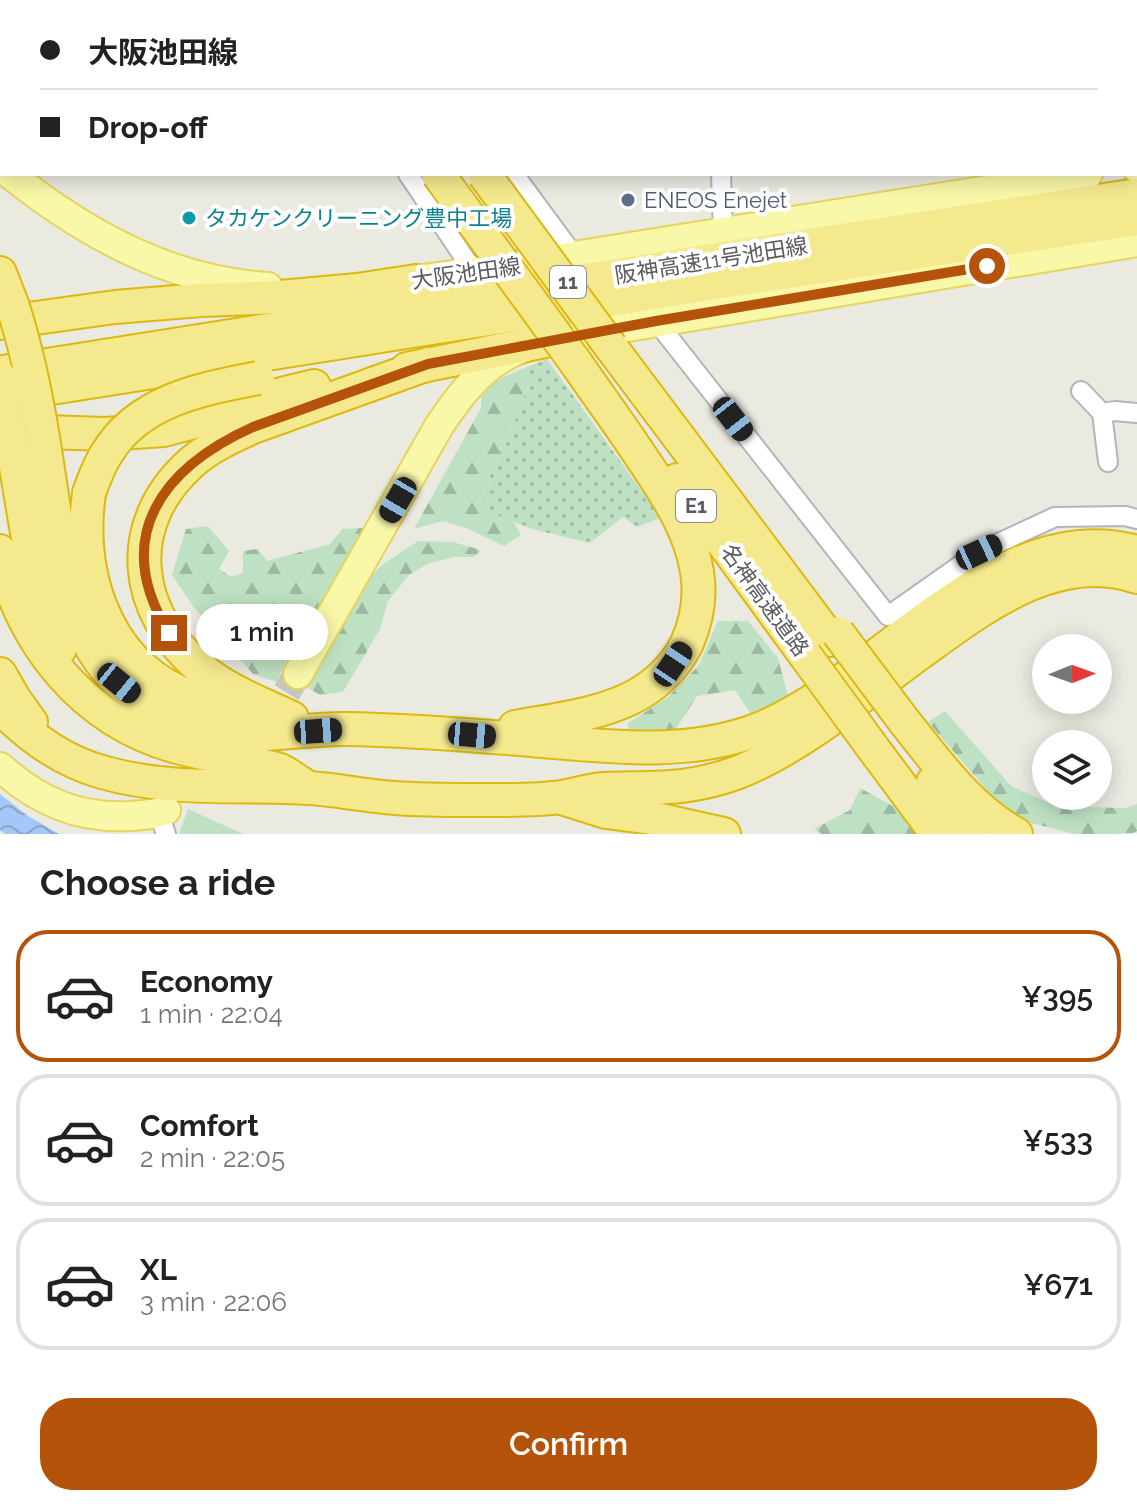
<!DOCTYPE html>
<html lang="en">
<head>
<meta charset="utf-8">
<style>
	body { margin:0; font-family:Raleway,"Noto Sans JP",sans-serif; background:#f6f6f6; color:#222; height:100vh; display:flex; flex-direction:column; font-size:30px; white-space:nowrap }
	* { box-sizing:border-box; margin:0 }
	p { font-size:26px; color:#767676 }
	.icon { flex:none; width:44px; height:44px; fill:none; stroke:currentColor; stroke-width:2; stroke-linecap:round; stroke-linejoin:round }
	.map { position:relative; height:834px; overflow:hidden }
	.panel { display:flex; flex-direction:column; background:#fff; flex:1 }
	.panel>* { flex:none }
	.hud { position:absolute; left:0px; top:0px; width:1138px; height:176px; box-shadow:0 4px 20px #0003; display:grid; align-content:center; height:176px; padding:0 40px; background:#fff }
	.needle { width:52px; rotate:89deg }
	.controls { position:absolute; left:1032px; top:634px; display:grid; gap:16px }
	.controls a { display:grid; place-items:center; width:80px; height:80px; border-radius:50%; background:#fff; box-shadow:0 4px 20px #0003; font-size:40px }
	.end { position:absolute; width:36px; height:36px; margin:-18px; border:10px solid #b45309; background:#fff; box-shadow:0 0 0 4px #fff }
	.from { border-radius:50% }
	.bubble { position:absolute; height:56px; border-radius:28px; background:#fff; box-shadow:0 4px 20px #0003; font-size:26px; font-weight:600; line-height:56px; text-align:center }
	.car { position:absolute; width:24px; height:48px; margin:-24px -12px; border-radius:10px; box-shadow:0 0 6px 2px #0007; background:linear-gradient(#222 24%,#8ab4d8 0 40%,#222 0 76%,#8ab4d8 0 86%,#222 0) }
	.hud b { display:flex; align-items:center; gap:28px; height:76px; font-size:30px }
	.hud b+b { border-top:2px solid #e0e0e0 }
	.hud i { width:20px; height:20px; background:#222 }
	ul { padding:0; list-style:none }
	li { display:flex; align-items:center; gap:24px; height:132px; margin:0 16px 12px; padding:0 24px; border:4px solid #e0e0e0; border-radius:32px }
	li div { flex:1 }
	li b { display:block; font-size:30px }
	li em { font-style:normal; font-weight:600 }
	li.on { border-color:#b45309 }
	li>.icon { width:72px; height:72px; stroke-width:1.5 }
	h2 { padding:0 40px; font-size:36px; line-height:96px }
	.cta { display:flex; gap:16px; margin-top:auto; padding:16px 40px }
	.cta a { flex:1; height:92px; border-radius:32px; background:#b45309; color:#fff; font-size:32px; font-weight:600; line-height:92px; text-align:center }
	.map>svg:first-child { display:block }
</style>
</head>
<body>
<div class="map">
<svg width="1137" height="834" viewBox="0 0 1137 834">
	<defs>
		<pattern id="grass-dots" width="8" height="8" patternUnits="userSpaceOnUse" patternTransform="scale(2)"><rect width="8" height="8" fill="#bee1c3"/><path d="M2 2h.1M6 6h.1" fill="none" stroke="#9db9a2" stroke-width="1.8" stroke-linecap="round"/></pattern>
		<pattern id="forest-firs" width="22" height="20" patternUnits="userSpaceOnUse" patternTransform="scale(2)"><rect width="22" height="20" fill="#bee1c3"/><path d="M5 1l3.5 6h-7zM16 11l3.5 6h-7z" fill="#9db9a2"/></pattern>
		<pattern id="water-waves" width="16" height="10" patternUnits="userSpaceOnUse" patternTransform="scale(2)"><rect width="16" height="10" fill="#a3c7f8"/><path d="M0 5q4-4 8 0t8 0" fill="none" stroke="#88a5cc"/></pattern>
	</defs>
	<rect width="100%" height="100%" fill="#ebeae1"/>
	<!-- grass -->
	<path fill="url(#grass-dots)" d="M547,359l114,159 -24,9 -14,-10 -33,26 -58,-14 -45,-18 3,-36 27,-59 12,-32 -12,-13z"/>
	<!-- forest -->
	<g fill="url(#forest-firs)">
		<path d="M517,371l12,12 -12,33 -27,59 -3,36 27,11 7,13 -17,11 -38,-18 -23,-7 -29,8 67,-121v-11l16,-17z"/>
		<path d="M208,526l21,25 -10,18 12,8 12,-4v-22l15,-2 9,12 63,-17 12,-15 21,-1 -2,17 -65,108 -10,7 -9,22 -24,-8 -60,-68 -21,-31 14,-46z"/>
		<path d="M418,541l35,1 28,8 -7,7h-20l-27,7 -18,11 -21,26 -8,28 -37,63 -23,3 -17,-10 58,-99 21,-21z"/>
		<path d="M718,621h30l30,37 10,38 -36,20 -17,-26 -38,6 -23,36 -41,2 -6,-10 41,-27 31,-32z"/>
		<path d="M945,711l66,75 36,16 37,5 41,1 12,-4v27l-4,2 -20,1h-38l-44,-11 -32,-19 -71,-82z"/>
		<path d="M860,788l38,21 17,25h-93l-8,-5 36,-19z"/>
	</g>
	<!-- park -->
	<path fill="#bee1c3" d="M188,809l55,25h-64z"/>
	<!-- water -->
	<path fill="url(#water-waves)" d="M0,794l28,22 31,18h-54l-5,-4z"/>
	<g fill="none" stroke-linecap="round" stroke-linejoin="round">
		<!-- primary-tunnel -->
		<path stroke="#c6c6c1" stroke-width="28" stroke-dasharray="28 14" stroke-linecap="butt" d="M264,728l34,-54"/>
		<defs>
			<g id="minor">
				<path d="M294,0l1,2"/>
				<path d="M387,0l2,2"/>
				<path d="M717,0v2"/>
				<path d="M1072,2l1,-2"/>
				<path d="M408,174l66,98"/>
				<path d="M514,174l61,83"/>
				<path d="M721,174l2,59"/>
				<path d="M656,321l232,295 91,-64 76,-35 70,-1 12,3"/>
				<path d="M1081,391l21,22 6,49"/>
				<path d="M1102,413l13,-2 22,2"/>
				<path d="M159,813l7,21"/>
			</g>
			<g id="primary">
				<path d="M1136,167h1"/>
				<path d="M10,174c75,60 160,107 258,113"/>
				<path d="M394,283l80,-11 614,-98"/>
				<path d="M298,674l141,-248c19,-28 39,-56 70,-72 13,-7 27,-10 41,-14l587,-98"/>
				<path d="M0,767c38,34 78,52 130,49 12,-1 25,-1 36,-6"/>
			</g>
			<g id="motorway">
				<path d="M321,0l2,2"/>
				<path d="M356,0l1,2"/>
				<path d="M0,273l12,31"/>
				<path d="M0,323l115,-16 86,-7 79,-3 77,-7 59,-9"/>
				<path d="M611,347l220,293"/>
				<path d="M407,369l143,-29"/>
				<path d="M3,372l721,-114 413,-63"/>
				<path d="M7,395l722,-114 408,-62"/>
				<path d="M15,431l90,3 59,-4 48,-13 53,-19 49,-12"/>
				<path d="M48,470c12,70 16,165 73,214 29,25 63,41 100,48 43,7 84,-4 126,-3 61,1 123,6 184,11 73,6 152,17 223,-9 121,-45 243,-219 383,-179"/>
				<path d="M17,473c10,59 18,121 43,176"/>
				<path d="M677,480l128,175"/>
				<path d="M89,493c-11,77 14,164 90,199 22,10 47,13 71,18"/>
				<path d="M0,551c22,93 83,170 177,196 26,7 53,11 79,17 7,2 16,3 24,6 7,3 14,9 21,13"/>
				<path d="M0,674l15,26 16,22"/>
				<path d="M0,707c28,29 63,54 102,65 70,20 138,12 208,16 28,2 57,8 85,10 26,2 54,2 80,2 28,0 58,1 86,-3 14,-2 28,-7 42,-8 50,-2 83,2 133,-16 63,-24 129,-80 184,-120 61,-44 137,-104 217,-76"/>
				<path d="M292,718c-31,-15 -64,-27 -91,-49 -68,-57 -79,-144 -10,-206 18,-16 40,-26 62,-36l175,-63"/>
				<path d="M904,721c32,40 66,88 112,113"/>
				<path d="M515,727c37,-7 77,-11 112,-27 25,-11 48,-32 60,-57 10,-23 14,-47 10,-71 -6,-42 -32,-80 -55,-114 -21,-32 -44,-63 -66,-95"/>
				<path d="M870,744l67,90"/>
				<path d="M933,782l37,52"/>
				<path d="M565,799l41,13 46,6 72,16"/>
			</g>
		</defs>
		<!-- minor casing -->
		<use href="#minor" stroke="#b3b5ba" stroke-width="22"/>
		<!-- primary casing -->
		<use href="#primary" stroke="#e6d45e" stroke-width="32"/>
		<!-- motorway casing -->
		<use href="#motorway" stroke="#dcb910" stroke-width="36"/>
		<!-- minor -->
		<use href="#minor" stroke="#fff" stroke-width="18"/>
		<!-- primary -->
		<use href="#primary" stroke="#f9f7a8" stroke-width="28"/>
		<!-- motorway -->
		<use href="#motorway" stroke="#f5e98e" stroke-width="32"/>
		<defs>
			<g id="motorway-bridge">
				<path d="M438,174l138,189"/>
				<path d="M484,174l127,173"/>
				<path d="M12,304c18,54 28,110 36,166"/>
				<path d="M0,378l17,95"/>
				<path d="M89,493c5,-14 10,-28 18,-40 32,-53 95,-64 151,-75"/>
				<path d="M838,633l66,88"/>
				<path d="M805,655l65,89"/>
			</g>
		</defs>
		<!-- motorway-bridge casing -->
		<use href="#motorway-bridge" stroke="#dcb910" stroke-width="36" stroke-linecap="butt"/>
		<!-- motorway-bridge -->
		<use href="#motorway-bridge" stroke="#f5e98e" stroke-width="32"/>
	</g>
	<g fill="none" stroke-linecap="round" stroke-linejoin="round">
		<!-- route -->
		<path stroke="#b45309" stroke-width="10" d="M169,633c-59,-96 -7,-165 84,-206l175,-63 228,-43 331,-55"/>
	</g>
	<!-- markers -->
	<circle fill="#5c6f8a" stroke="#fff" stroke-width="3" cx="628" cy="200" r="8"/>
	<circle fill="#0f9aa8" stroke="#fff" stroke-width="3" cx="189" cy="218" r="8"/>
	<g text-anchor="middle" stroke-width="8" stroke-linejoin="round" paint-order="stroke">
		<!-- shield labels -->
		<g fill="#fff" stroke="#8b8c90" stroke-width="2">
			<rect x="550" y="266" width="36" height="32" rx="6"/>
			<rect x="676" y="490" width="40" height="32" rx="6"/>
		</g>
		<g font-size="20" font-weight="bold" fill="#595b60">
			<text x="568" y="289">11</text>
			<text x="696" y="513">E1</text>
		</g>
		<!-- service labels -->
		<g font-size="22" fill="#4e5e75" stroke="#fff" text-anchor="start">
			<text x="644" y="208">ENEOS Enejet</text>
		</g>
		<!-- culture labels -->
		<g font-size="22" fill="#0d838f" stroke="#fff" text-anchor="start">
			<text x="205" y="226">タカケンクリーニング豊中工場</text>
		</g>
		<!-- street labels -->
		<g font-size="22" fill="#595b60" stroke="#fff">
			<text transform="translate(711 260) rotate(-9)" y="8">阪神高速11号池田線</text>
			<text transform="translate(466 273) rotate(-8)" y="8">大阪池田線</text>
			<text transform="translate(765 600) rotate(54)" y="8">名神高速道路</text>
		</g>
	</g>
</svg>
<div class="controls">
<a><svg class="needle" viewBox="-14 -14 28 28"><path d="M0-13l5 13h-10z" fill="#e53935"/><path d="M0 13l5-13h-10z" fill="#767676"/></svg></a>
<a><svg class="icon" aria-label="layers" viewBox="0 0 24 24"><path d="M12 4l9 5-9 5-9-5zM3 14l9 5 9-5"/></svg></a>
</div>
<i class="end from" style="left:987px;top:266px"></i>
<i class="end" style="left:169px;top:633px"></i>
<div class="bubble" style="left:196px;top:604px;width:132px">1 min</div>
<i class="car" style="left:733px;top:419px;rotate:142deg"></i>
<i class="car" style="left:398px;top:500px;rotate:210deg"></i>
<i class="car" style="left:979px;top:552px;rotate:65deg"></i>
<i class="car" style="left:673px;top:664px;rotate:34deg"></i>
<i class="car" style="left:119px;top:683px;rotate:129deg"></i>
<i class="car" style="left:318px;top:731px;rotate:86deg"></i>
<i class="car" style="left:472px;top:735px;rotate:95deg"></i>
<div class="hud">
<b><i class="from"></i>大阪池田線</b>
<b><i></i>Drop-off</b>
</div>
</div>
<section class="panel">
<h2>Choose a ride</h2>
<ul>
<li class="on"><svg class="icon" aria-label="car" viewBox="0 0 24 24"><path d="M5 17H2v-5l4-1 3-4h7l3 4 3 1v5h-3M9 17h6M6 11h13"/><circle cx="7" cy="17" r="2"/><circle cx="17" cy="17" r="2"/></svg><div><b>Economy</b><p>1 min · 22:04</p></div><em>¥395</em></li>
<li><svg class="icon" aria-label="car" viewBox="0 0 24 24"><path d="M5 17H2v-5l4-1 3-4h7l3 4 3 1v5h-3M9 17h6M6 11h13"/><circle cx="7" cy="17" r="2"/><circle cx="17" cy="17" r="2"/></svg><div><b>Comfort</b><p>2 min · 22:05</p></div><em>¥533</em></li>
<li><svg class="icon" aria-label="car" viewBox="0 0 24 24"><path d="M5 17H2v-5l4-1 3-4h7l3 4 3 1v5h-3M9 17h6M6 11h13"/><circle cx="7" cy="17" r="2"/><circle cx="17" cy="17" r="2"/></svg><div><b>XL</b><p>3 min · 22:06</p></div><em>¥671</em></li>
</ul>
<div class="cta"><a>Confirm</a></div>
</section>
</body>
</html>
